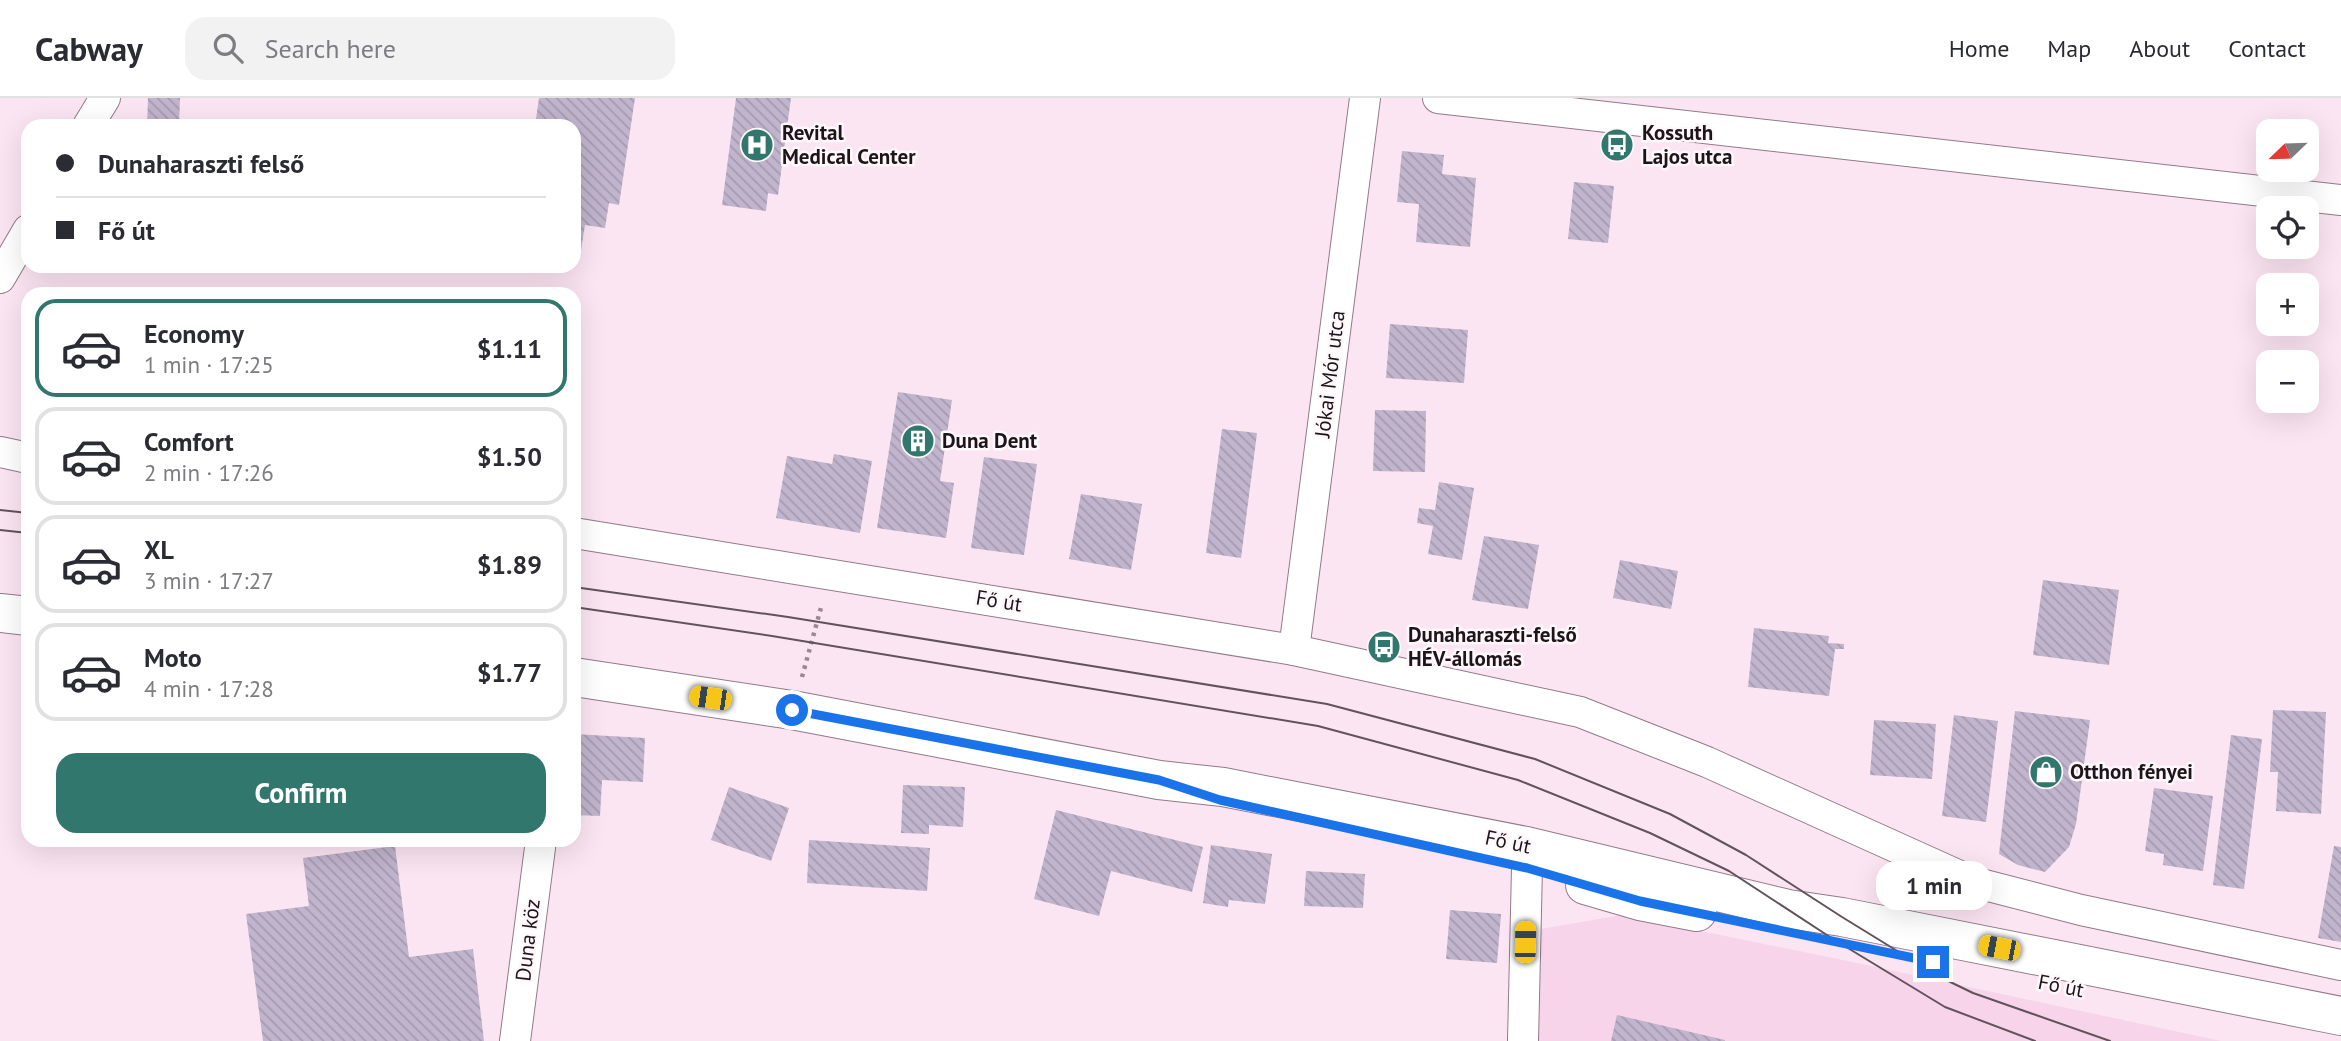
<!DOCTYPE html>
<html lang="en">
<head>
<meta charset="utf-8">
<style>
	body { margin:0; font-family:"PT Sans",sans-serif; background:#f2f2f3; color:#2b2b33; height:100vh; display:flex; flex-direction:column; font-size:26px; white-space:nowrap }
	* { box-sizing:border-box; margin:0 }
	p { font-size:23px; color:#7c7c81 }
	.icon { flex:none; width:38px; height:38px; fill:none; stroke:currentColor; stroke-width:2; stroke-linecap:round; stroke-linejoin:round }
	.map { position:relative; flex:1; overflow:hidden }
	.drawer { position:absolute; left:21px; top:189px; width:560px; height:560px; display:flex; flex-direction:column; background:#fff; border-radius:21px; box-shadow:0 7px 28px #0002 }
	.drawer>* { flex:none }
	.banner { position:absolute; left:21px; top:21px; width:560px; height:154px; border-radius:21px; box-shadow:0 7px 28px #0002; display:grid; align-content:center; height:154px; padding:0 35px; background:#fff }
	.needle { width:46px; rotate:247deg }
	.controls { position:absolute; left:2256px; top:21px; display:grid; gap:14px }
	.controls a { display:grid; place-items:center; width:63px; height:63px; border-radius:14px; background:#fff; box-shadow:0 7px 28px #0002; font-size:35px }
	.end { position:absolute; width:32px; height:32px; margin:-16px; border:9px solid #1a73e8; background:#fff; box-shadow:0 0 0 4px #fff }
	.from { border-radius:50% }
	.bubble { position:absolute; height:49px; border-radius:21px; background:#fff; box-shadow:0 7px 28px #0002; font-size:23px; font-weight:800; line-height:49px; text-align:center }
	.car { position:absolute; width:21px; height:42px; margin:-21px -10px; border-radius:9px; box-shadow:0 0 5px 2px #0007; background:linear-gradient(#f5c518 24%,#345 0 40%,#f5c518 0 76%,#345 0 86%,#f5c518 0) }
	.banner b { display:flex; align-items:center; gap:24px; height:66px; font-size:26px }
	.banner b+b { border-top:2px solid #e1e1e2 }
	.banner i { width:18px; height:18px; background:#2b2b33 }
	ul { padding:12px 0 0; list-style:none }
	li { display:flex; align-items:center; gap:21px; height:98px; margin:0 14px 10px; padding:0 21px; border:4px solid #e1e1e2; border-radius:21px }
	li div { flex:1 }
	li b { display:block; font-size:26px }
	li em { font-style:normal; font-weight:800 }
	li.current { border-color:#31776e }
	li>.icon { width:63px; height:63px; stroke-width:1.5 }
	.action { display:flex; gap:14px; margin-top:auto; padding:14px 35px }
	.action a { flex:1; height:80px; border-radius:21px; background:#31776e; color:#fff; font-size:28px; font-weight:800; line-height:80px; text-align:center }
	header { display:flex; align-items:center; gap:42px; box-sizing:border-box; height:98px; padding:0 35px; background:#fff; border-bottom:2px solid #e1e1e2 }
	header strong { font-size:33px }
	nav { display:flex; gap:38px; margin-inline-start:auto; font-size:24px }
	.search { width:490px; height:63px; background:#f2f2f3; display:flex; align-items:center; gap:18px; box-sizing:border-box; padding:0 24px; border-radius:21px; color:#7c7c81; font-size:26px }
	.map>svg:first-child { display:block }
</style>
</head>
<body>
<header>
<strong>Cabway</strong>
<div class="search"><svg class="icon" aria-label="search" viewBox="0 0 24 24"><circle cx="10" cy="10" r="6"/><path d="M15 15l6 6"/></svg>Search here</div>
<nav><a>Home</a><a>Map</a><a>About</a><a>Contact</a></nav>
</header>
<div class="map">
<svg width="2341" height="943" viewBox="0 0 2341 943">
	<defs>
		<pattern id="building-back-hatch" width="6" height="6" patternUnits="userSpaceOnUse" patternTransform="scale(1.75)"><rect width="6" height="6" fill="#c1b4cd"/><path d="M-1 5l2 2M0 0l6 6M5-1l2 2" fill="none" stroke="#a59aaf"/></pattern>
	</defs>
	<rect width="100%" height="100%" fill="#fce5f3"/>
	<!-- built -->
	<path fill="#f7d4e9" d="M1622,817l226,46 373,80h-688l2,-111z"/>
	<!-- building -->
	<g fill="url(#building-back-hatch)">
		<path d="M148,0h32l-1,28h-32z"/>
		<path d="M539,0h96l-16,107 -10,-2 -4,25 -20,-3 -5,31 -6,-1v-129h-39z"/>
		<path d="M736,0h55l-13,97 -10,-2 -2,18 -44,-6z"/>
		<path d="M1402,53l42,4 -2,19 34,4 -6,69 -54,-5 3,-38 -22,-2z"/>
		<path d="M1574,84l40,4 -6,57 -40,-4z"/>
		<path d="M1390,226l78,6 -4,53 -78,-5z"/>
		<path d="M898,294l54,8 -12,81 14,2 -8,55 -69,-10z"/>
		<path d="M1375,312l51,1 -1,61 -52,-1z"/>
		<path d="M1222,331l35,4 -16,125 -35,-5z"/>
		<path d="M834,356l38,7 -12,72 -84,-15 11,-62 45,8z"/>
		<path d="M984,359l53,7 -13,91 -53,-7z"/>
		<path d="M1439,384l35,6 -12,72 -34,-6 5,-28 -16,-3 2,-15 16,2z"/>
		<path d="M1081,396l61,10 -11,66 -62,-11z"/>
		<path d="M1484,438l55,9 -11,64 -56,-9z"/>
		<path d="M1620,462l58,11 -7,38 -58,-11z"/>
		<path d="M2043,482l76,10 -10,75 -76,-10z"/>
		<path d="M1754,530l75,8 -1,7 16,1v5h-9l-6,47 -81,-9z"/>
		<path d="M2273,612l53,2 -5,102 -45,-3 2,-39h-8z"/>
		<path d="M2015,613l75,9 -14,104 -7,23 -24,25 -27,-7 -19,-11z"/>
		<path d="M1954,617l44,6 -12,101 -44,-6z"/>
		<path d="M1874,622l62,4 -4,55 -62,-4z"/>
		<path d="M574,636l71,4 -2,44 -41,-2 -2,36 -26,-1z"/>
		<path d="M2231,637l31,4 -18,150 -31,-4z"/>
		<path d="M903,687l62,2 -2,40 -34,-2v9l-28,-1z"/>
		<path d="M729,689l60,21 -18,53 -60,-21z"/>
		<path d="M2154,690l59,8 -10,75 -40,-6 1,-11 -19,-3z"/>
		<path d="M1056,712l147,37 -11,45 -81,-21 -12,45 -65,-17z"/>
		<path d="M809,742l121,8 -3,43 -120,-8z"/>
		<path d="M1211,747l61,9 -7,50 -36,-4 -1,7 -25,-4z"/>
		<path d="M395,748l14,111 64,-8 11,92h-221l-17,-127 63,-8 -6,-48z"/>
		<path d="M2334,748l7,1v95l-23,-4z"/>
		<path d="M1306,773l59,3 -2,34 -59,-2z"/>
		<path d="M1450,812l51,4 -4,49 -51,-4z"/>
		<path d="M1617,917l108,25v1h-114z"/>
	</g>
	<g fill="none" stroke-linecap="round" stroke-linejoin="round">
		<defs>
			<g id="street">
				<path d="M1438,0l903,102"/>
				<path d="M88,28l17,-28"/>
				<path d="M0,180l28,-48"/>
				<path d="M0,354l28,6"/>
				<path d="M574,435l720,117 286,62 127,50 266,120 108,28 260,55"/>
				<path d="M1294,552l71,-552"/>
				<path d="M515,943l26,-201"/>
				<path d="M1523,943l4,-173"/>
			</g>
			<g id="primary">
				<path d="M0,515l28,3"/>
				<path d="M574,579l218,33 367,70 64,7 303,59 262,63 54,8 499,99"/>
				<path d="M1585,787l55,16 57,11"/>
			</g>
		</defs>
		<!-- street casing -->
		<use href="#street" stroke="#927a89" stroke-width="32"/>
		<!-- primary casing -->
		<use href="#primary" stroke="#927a89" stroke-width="40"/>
		<!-- path -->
		<path stroke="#9a8994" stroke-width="4.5" stroke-dasharray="3.5 5" stroke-linecap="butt" d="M802,579l20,-73"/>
		<!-- street -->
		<use href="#street" stroke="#fff" stroke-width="30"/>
		<!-- primary -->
		<use href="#primary" stroke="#fff" stroke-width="38"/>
		<!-- tram -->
		<g stroke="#61535c" stroke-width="2">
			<path d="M0,412l28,3"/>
			<path d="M0,432l28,3"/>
			<path d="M574,489l214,30 539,87 208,55 135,55 76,41 96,62 96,59 35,17 137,48"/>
			<path d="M574,509l198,29 546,90 200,54 132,53 79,38 104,68 112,68 90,34"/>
		</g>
	</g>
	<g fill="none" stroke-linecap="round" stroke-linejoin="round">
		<!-- route -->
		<path stroke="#1a73e8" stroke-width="9" d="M792,612l367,70 61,20 307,68 113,33 293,61"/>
	</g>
	<!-- icons -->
	<defs>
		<symbol id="hospital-disc" viewBox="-11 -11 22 22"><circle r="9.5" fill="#31776e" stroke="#fef8fb"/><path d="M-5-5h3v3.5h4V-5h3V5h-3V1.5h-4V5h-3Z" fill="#fff"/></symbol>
		<symbol id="bus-disc" viewBox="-11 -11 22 22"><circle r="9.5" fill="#31776e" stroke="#fef8fb"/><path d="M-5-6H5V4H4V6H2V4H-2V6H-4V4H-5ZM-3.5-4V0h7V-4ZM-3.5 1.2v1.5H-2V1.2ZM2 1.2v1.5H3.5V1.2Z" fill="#fff"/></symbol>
		<symbol id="building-disc" viewBox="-11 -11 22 22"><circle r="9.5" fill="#31776e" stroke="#fef8fb"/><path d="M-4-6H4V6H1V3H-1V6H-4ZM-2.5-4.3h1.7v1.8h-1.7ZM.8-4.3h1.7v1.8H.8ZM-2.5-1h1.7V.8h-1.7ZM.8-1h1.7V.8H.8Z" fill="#fff"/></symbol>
		<symbol id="shop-disc" viewBox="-11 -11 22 22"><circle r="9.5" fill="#31776e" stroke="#fef8fb"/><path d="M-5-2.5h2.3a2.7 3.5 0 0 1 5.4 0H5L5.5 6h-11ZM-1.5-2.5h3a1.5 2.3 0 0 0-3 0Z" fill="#fff"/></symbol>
	</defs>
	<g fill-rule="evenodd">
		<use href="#hospital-disc" x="738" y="28" width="38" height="38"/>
		<use href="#bus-disc" x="1598" y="28" width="38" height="38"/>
		<use href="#building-disc" x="899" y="324" width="38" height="38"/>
		<use href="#bus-disc" x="1365" y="530" width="38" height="38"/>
		<use href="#shop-disc" x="2027" y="655" width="38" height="38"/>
	</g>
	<g text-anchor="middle" stroke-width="5" stroke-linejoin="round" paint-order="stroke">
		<!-- poi labels -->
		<g font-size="21" font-weight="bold" fill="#1e151b" stroke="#fef8fb" text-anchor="start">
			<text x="782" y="42">Revital<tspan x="782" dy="24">Medical Center</tspan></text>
			<text x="1642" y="42">Kossuth<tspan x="1642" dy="24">Lajos utca</tspan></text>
			<text x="942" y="350">Duna Dent</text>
			<text x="1408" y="544">Dunaharaszti-felső<tspan x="1408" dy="24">HÉV-állomás</tspan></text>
			<text x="2070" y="681">Otthon fényei</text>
		</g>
		<!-- street labels -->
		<g font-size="21" fill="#1e151b" stroke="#fef8fb">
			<text transform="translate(1330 276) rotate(-83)" y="7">Jókai Mór utca</text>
			<text transform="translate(999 503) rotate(9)" y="7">Fő út</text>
			<text transform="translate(1508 744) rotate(12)" y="7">Fő út</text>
			<text transform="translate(528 842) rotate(-83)" y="7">Duna köz</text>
			<text transform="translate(2061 888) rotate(11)" y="7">Fő út</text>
		</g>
	</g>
</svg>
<div class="controls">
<a><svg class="needle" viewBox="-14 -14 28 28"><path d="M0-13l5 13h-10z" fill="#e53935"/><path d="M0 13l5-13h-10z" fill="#7c7c81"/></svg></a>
<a><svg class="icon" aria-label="locate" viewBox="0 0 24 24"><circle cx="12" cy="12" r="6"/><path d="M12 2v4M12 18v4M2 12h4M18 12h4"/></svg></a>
<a>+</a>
<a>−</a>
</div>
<i class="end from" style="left:792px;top:612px"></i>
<i class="end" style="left:1933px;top:864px"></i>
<div class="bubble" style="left:1876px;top:763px;width:116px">1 min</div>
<i class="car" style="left:710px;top:600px;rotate:278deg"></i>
<i class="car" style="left:1525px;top:844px;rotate:1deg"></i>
<i class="car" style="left:1999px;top:850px;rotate:281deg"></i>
<div class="banner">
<b><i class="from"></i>Dunaharaszti felső</b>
<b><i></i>Fő út</b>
</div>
<section class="drawer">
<ul>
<li class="current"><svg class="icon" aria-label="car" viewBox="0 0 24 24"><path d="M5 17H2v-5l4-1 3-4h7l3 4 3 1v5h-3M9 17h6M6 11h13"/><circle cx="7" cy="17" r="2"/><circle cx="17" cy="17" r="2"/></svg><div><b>Economy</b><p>1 min · 17:25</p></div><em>$1.11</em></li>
<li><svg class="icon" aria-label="car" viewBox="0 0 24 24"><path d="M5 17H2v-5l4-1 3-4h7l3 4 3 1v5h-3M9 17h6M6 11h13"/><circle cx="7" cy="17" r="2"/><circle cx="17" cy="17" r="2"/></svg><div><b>Comfort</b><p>2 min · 17:26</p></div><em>$1.50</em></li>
<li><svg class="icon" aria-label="car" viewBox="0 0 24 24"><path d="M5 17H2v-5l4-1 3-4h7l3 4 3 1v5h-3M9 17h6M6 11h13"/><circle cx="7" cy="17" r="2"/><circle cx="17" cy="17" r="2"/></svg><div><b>XL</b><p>3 min · 17:27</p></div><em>$1.89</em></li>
<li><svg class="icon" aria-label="car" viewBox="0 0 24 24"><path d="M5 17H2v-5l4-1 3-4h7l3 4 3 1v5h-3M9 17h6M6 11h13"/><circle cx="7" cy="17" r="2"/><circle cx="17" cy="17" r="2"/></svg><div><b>Moto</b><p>4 min · 17:28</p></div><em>$1.77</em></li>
</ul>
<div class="action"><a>Confirm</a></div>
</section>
</div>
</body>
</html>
